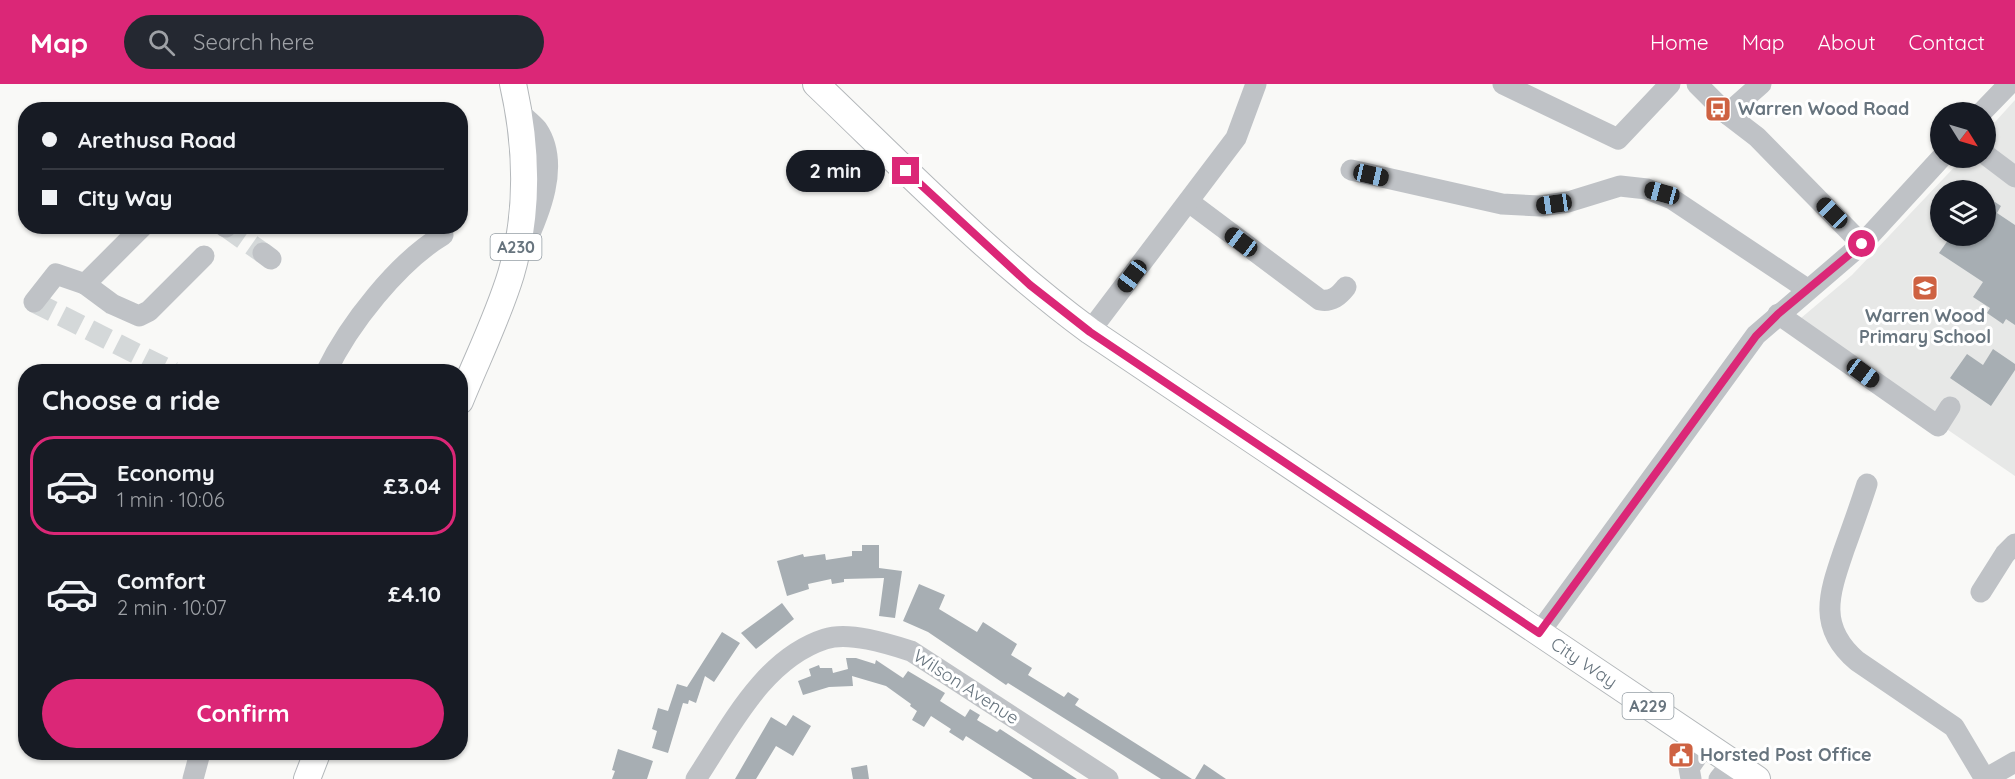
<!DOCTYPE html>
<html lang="en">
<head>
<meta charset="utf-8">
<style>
	body { margin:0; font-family:Quicksand,sans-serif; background:#242831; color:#f1f3f6; height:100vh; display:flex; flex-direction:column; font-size:22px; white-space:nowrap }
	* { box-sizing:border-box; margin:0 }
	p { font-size:20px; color:#9ea1a6 }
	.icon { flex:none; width:33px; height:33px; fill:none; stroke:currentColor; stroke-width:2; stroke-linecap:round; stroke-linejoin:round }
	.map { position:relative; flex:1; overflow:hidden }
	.panel { position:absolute; left:18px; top:280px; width:450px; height:396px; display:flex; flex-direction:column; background:#171b24; border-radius:24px; box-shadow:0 2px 4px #0004 }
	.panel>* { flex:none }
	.banner { position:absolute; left:18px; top:18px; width:450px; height:132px; border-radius:24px; box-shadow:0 2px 4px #0004; display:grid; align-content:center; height:132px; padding:0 24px; background:#171b24 }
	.needle { width:39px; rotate:127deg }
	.tools { position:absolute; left:1930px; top:18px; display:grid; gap:12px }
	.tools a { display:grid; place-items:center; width:66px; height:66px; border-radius:50%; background:#171b24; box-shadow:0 2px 4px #0004; font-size:30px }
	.end { position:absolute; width:27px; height:27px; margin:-14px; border:8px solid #db2777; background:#fff; box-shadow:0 0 0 3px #fff }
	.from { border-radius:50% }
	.bubble { position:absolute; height:42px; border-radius:21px; background:#171b24; box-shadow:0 2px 4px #0004; font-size:20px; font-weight:700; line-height:42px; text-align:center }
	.car { position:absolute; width:18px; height:36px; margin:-18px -9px; border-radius:8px; box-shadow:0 0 4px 2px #0007; background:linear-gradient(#222 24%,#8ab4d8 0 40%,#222 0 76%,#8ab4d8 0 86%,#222 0) }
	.banner b { display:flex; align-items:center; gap:21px; height:57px; font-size:22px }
	.banner b+b { border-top:2px solid #363941 }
	.banner i { width:15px; height:15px; background:#f1f3f6 }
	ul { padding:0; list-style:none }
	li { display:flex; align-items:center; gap:18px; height:99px; margin:0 12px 9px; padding:0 12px; border:3px solid transparent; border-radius:24px }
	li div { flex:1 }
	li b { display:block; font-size:22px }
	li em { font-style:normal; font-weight:700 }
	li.on { border-color:#db2777 }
	li>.icon { width:54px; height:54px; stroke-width:1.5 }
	h2 { padding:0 24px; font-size:27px; line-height:72px }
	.action { display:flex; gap:12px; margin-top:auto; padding:12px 24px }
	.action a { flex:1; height:69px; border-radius:36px; background:#db2777; color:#fff; font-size:24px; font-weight:700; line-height:69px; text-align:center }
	header { display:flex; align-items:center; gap:36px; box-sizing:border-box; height:84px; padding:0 30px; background:#db2777; color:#fff }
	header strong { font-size:28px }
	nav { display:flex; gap:33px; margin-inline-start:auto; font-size:21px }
	.search { width:420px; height:54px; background:#242831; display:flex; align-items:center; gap:15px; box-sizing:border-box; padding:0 21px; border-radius:33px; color:#9ea1a6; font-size:22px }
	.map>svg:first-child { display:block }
</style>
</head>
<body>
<header>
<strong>Map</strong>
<div class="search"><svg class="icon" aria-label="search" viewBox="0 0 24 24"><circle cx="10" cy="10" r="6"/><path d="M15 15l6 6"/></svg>Search here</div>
<nav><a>Home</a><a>Map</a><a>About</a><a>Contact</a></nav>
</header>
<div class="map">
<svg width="2015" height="695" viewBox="0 0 2015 695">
	<rect width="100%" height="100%" fill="#f9f9f7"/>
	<!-- built -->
	<path fill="#e7e8e7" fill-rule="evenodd" d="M2015,16v376l-221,-152 58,-49 111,-117h23v-26zM1941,106h45v46h-45z"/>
	<!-- building -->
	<g fill="#a7aeb3">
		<path d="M1986,112l15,10 -4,7 18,12v100l-9,-6 -3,5 -16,-11 3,-5 -17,-11 10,-15 -44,-29 12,-17h35z"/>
		<path d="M1993,265l22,15v6l-24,36 -41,-28 17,-24 16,11z"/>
		<path d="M862,461h17v23l23,3 -7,47 -16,-2 5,-38 -40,1v3l-12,2 -1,-5 -23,5 1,5 -22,7 -10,-35 26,-7 1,3 21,-3 1,6 26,-4v-5h10z"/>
		<path d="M919,500l26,11 -6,14 38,23 6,-10 34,22 -6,11 21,13 -4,7 36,22 4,-5 11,7 -4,6 117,74h-31l-153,-96 -2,2 -78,-53 -25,-11z"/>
		<path d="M782,519l12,16 -38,30 -15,-16z"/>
		<path d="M722,548l18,11 -26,39 -9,-6 -9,27 -7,-3 -1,4 -5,-1 -15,50 -16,-5 5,-17 -5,-2 6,-21 10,3 9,-27 10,3z"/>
		<path d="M846,574h10l19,6 1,-4 27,18 5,-7 37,22 -5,8 25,16 5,-8 10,6 -3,5 20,12 3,-3 77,50h-44l-67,-43 -3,5 -14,-9 2,-3 -20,-13 -7,11 -12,-7 5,-9 -7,-5 1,-2 -25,-18 -34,-10 1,10 -24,1 -26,8 -5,-14 13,-5 -2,-7 10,-4 1,3h12l1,5 15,-4z"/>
		<path d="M793,631l18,11 -18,30 -17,-10 -20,33h-21l36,-62 15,9z"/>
		<path d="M618,665l35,12 -6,18h-35l3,-8 -3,-1z"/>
		<path d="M1204,680l22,15h-31z"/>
		<path d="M867,681l2,14h-16l-2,-11z"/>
	</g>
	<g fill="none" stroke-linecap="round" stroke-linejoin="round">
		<!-- minor-tunnel -->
		<g stroke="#d4d8d9" stroke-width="21" stroke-dasharray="21 10" stroke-linecap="butt">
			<path d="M226,143l37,26"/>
			<path d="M34,218l139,70"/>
		</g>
		<defs>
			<g id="major">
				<path id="s1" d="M816,0c89,85 175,174 274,247l667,448"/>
				<path d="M460,317c17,-42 38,-84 51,-127 18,-62 16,-128 2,-190"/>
				<path d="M307,695l10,-26"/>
			</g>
		</defs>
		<!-- major casing -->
		<use href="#major" stroke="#b3b7ba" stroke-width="28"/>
		<!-- minor -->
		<g stroke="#bfc2c6" stroke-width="21">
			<path d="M1503,0l115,55 52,-55"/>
			<path d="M1697,0l30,30 30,23 105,107"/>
			<path d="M1982,28l27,-28"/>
			<path d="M520,29c5,5 12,10 17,16 24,35 2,86 -14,120"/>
			<path d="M1727,30l34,-30"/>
			<path d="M1986,71l29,22"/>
			<path d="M1351,86l151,34 38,2 28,-4 52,-16 27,3 25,10 135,90"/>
			<path d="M1189,118l131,98c12,2 19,-4 26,-13"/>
			<path d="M224,142l2,1"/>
			<path d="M263,169l8,6"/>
			<path d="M85,200l27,20 27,12 10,-5 55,-55"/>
			<path d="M34,218l22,-28 29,10 58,-58"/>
			<path d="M1778,230l160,112 12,-19"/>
			<path d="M1090,247l146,-193 20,-54"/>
			<path d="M326,288c23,-48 72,-110 117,-137"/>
			<path d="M1867,400c-7,22 -15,44 -23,66 -15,44 -27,77 13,111l97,66 31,52 30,-17"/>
			<path d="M1981,508l24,-38 10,-10"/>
			<path d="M1539,549l217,-298 106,-91 79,-86"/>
			<path d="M193,695l7,-26"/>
			<path d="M696,695c34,-51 67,-120 129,-140 24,-8 64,5 86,12l197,128"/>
			<path d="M1691,695l-2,-11 16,-23"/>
			<path d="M1719,695l13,-16"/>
		</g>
		<!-- major -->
		<use href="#major" stroke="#fff" stroke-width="26"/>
	</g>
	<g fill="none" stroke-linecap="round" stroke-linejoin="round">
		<!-- route -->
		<path stroke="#db2777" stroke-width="8" d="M906,87l124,114 60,47 449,301 217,-297 22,-22 84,-70"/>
	</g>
	<!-- icons -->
	<defs>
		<symbol id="bus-square" viewBox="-11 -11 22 22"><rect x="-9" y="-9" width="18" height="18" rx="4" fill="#ce6242" stroke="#fff"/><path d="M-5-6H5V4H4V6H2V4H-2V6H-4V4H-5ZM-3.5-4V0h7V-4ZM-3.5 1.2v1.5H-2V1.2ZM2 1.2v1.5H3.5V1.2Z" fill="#fff"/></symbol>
		<symbol id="school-square" viewBox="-11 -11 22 22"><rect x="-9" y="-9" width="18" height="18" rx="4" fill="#ce6242" stroke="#fff"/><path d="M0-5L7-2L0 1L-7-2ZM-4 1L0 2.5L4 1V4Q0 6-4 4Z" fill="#fff"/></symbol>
		<symbol id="civic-square" viewBox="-11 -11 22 22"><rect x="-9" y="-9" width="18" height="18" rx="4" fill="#ce6242" stroke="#fff"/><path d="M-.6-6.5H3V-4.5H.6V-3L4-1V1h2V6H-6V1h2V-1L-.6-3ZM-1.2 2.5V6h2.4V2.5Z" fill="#fff"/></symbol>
	</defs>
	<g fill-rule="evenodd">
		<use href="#bus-square" x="1703" y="10" width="30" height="30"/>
		<use href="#school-square" x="1910" y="189" width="30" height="30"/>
		<use href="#civic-square" x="1666" y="656" width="30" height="30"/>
	</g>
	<g text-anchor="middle" stroke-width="6" stroke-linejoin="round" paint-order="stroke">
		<!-- shield labels -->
		<g fill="#fff" stroke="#959ea5" stroke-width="1.5">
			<rect x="490.5" y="150" width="51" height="26" rx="4.5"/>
			<rect x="1622.5" y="609" width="51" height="26" rx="4.5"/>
		</g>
		<g font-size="16" font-weight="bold" fill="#67747e">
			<text x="516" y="169">A230</text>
			<text x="1648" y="628">A229</text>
		</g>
		<!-- poi labels -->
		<g font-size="18" font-weight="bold" fill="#67747e" stroke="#fff" text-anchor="start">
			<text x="1738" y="31">Warren Wood Road</text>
			<text x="1925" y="238" text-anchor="middle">Warren Wood<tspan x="1925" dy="21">Primary School</tspan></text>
			<text x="1700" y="677">Horsted Post Office</text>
		</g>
		<!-- street labels -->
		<g font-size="18" fill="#67747e" stroke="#fff">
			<text dy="6" stroke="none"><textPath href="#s1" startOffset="964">City Way</textPath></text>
			<text transform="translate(966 603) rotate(33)" y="6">Wilson Avenue</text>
		</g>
	</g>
</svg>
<div class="tools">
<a><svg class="needle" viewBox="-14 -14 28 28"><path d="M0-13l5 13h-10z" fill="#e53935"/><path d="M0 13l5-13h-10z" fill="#9ea1a6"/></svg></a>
<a><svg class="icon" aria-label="layers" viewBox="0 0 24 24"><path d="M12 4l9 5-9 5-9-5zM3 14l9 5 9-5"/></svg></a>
</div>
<i class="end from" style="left:1862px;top:160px"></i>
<i class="end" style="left:906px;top:87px"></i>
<div class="bubble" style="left:786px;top:66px;width:99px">2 min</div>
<i class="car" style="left:1371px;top:91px;rotate:103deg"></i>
<i class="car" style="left:1662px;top:109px;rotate:285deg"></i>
<i class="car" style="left:1554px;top:120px;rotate:262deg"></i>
<i class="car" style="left:1832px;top:129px;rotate:315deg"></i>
<i class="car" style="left:1241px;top:158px;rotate:307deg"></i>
<i class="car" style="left:1132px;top:192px;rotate:217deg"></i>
<i class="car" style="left:1863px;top:289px;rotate:126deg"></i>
<div class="banner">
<b><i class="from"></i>Arethusa Road</b>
<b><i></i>City Way</b>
</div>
<section class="panel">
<h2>Choose a ride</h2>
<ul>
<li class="on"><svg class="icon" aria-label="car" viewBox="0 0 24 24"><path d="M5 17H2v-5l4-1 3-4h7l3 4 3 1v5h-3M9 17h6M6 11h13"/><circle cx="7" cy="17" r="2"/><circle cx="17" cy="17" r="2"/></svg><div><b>Economy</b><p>1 min · 10:06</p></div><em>£3.04</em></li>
<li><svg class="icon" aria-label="car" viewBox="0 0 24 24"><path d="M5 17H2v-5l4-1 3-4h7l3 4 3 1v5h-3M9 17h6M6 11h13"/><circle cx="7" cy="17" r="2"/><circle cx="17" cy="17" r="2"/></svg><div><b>Comfort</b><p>2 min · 10:07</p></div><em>£4.10</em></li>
</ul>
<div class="action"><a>Confirm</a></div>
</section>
</div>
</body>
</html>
